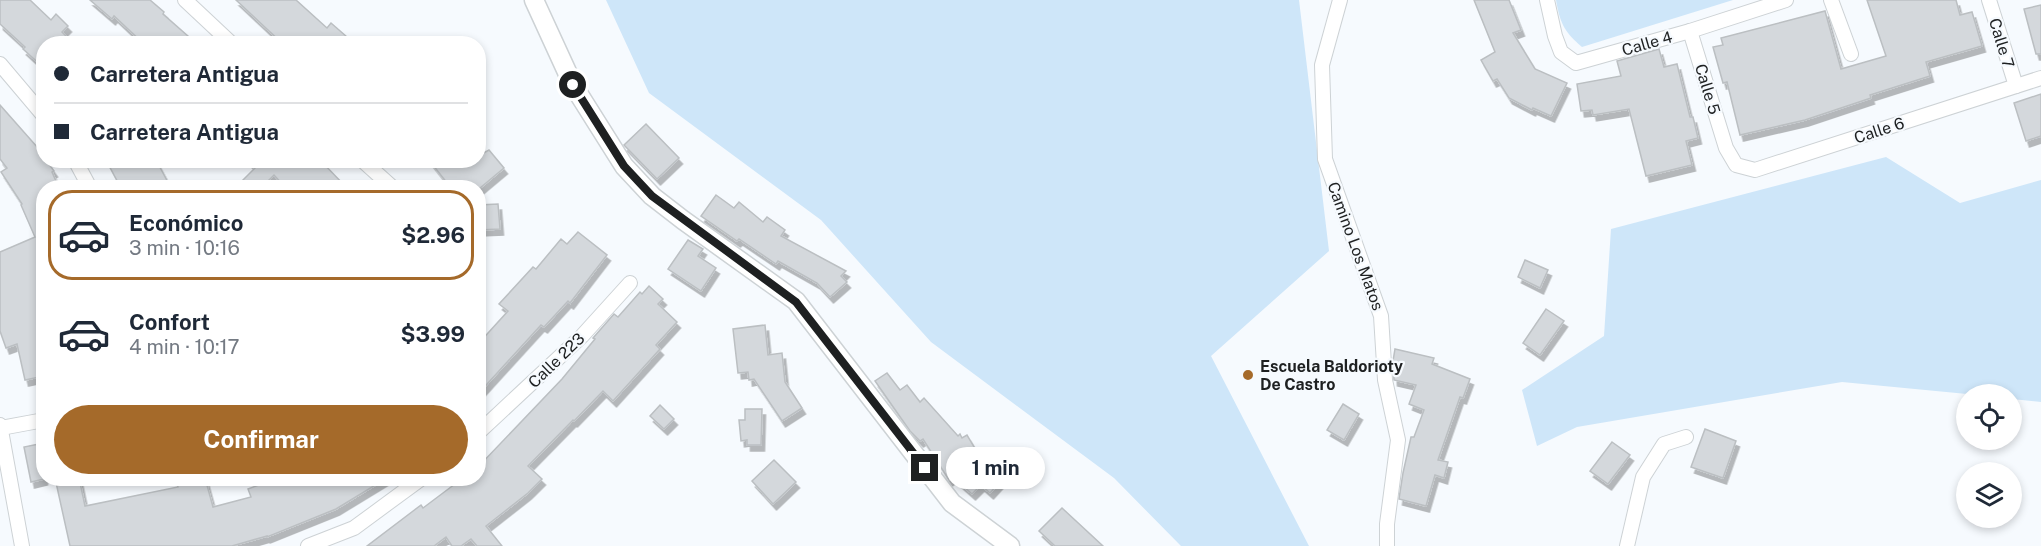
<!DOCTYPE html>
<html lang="es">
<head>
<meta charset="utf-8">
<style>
	body { margin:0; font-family:"Public Sans",sans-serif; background:#f6f6f7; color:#1f2937; height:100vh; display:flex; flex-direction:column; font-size:22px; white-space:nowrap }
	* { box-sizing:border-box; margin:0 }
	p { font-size:20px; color:#747a83 }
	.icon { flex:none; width:33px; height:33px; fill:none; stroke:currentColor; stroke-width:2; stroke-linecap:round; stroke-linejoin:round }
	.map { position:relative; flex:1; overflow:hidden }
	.side { position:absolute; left:36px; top:180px; width:450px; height:306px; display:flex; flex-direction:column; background:#fff; border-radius:24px; box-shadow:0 3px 9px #0003 }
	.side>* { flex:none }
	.guide { position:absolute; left:36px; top:36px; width:450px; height:132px; border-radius:24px; box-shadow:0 3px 9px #0003; display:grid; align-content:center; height:132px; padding:0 18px; background:#fff }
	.buttons { position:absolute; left:1956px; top:384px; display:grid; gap:12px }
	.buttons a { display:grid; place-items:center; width:66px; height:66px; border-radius:50%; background:#fff; box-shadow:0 3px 9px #0003; font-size:30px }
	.end { position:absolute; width:27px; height:27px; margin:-14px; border:8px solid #1e2021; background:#fff; box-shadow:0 0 0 3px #fff }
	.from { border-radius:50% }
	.bubble { position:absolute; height:42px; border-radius:21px; background:#fff; box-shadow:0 3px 9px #0003; font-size:20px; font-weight:700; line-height:42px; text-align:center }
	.guide b { display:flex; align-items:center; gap:21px; height:57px; font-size:22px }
	.guide b+b { border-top:2px solid #e0e1e3 }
	.guide i { width:15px; height:15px; background:#1f2937 }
	ul { padding:10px 0 0; list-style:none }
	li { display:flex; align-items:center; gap:18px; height:90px; margin:0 12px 9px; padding:0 6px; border:3px solid transparent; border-radius:24px }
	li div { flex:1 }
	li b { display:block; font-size:22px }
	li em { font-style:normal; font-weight:700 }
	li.current { border-color:#a56a2a }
	li>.icon { width:54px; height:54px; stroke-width:1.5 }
	.primary-button { display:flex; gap:12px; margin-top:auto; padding:12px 18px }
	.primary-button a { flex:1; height:69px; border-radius:36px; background:#a56a2a; color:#fff; font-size:24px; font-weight:700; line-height:69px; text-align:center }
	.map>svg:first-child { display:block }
</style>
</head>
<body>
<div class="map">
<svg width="2041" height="546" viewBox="0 0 2041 546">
	<defs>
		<filter id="shadow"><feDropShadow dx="3.5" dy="6" stdDeviation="0" flood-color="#0004"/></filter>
	</defs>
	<rect width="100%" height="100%" fill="#f6fafe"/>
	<!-- green -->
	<g fill="#cee6f9">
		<path d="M606,0h693l30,251 -118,105 98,190h-128l-67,-68 -183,-136 -110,-122 -172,-127z"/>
		<path d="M1556,0h177l-151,47c-18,-15 -22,-24 -26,-47z"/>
		<path d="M1886,157l74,46 81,-23v222l-29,-3v-5h-45l-125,-12 -265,45 -40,19 -15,-56 82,-54 7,-107z"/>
	</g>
	<!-- building -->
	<g fill="#d4d8dc" stroke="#bbbfc2" stroke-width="1.5" filter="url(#shadow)">
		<path d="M0,0h30l21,20 5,-6 12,12 -6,6 12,12h-30v24l-21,-19 2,-2 -25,-23z"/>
		<path d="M90,0h60l14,12 -1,2 34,30h-53l-30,-28 -2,3z"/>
		<path d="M236,0h60l31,28 4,-5 24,21h-72z"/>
		<path d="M1474,0h35l12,30 -8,3 22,36 32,14 -16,33 -18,-8 -1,2 -23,-12 -12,-19 -4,2 -12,-21 14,-8z"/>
		<path d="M1867,0h89l4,15 12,-3 10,34 -56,16 4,14 -60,19 1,3 -66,22 -65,15 -13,-53 -4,1 -10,-36 10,-2 -2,-7 104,-27 16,58 45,-13z"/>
		<path d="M2041,5v49h-5l-12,-45z"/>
		<path d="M1659,49l5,18 13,-3 13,53h3l5,21 -12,3 6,24 -46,11 -17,-67 -36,6 -1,-5 -11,1 -4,-27 44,-8 -4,-15z"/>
		<path d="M2041,94v42l-15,5 -12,-38z"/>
		<path d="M0,105l38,43 6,8v4h2l8,11 -2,1 7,16h-15v188l-19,4 -8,-36 -11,4 -6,-17v-79l35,-15 -14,-32 1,-1 -21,-32 6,-4 -7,-9z"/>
		<path d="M646,124l33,34 -22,21 -33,-34z"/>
		<path d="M489,150l15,18 -24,20h-29l-22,-28h49v-4z"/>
		<path d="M106,160h50l15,28h-50z"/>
		<path d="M247,160h73l27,28h-61l-12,-13 -13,13h-26l20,-20z"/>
		<path d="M716,195l18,13 5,-6 24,20 4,-5 18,13 -4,6 65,35 -5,5 6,6 -17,15 -13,-14 -39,-22 -2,3 -37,-25 -2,2 -36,-25z"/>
		<path d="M498,204l2,25 -22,1v-25z"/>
		<path d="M578,232l29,23 -37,48 -2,-2 -24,26 -3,-2 -63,69v-50l30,-33 -9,-7 34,-37 3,2 25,-30 6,5z"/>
		<path d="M688,240l15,9 -5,7 18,12 -15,23 -33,-22z"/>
		<path d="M1525,260l23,10 -8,18 -22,-11z"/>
		<path d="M649,286l14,13 -5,5 19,18 -21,23 4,4 -47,52 -10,-10 -29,30 -1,-1 -45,46 14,13 -14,14 -42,33 16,20h-25l-6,-7 -10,7h-9l-6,-9 -12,9h-67l54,-41 2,3 40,-30h15v-11l84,-88 33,-40 -2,-1 21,-24 4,3 22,-25 2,2z"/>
		<path d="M1546,309l18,12 -24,34 -17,-12z"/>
		<path d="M765,325l3,30 14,-2 3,29 17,26 -20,13 -28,-42 -5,1 -1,-8 -10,1 -5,-44z"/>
		<path d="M1395,349l39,9 -2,6 38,15 -7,19 -3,-1 -22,63 10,2 -4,16 -9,-3 -9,31 -27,-7 4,-26 8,-36h3l10,-27 -15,-6 7,-19 -22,-5 -1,-19z"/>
		<path d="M887,373l13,17 7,-5 13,17 4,-4 34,38 2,-2 2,4 5,-3 25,42 7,6 -9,10 -9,-8 -9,9 -19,-17 -4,3 -26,-41 -3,2 -10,-10 -35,-50z"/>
		<path d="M1343,404l16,10 -15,26 -17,-10z"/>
		<path d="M660,405l14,14 -10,10 -14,-13z"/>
		<path d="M745,409h17l-1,36h-14v-5l-6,1 -2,-21h6z"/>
		<path d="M1705,429l31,12 -13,37 -32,-11z"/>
		<path d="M1612,442l18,13 -22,29 -18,-13z"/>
		<path d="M44,443v36l-13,3 -7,-35z"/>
		<path d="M774,460l22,22 -23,22 -21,-23z"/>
		<path d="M55,478h24l6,28 93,-19 -3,-9h30l8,29 38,-10 -3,-8 29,-11h110l-51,31 -69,28v-1l-35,10h-162z"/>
		<path d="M1062,508l41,38h-48l-16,-15z"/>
	</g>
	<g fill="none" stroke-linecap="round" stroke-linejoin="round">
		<defs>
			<g id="minor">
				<path d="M185,0l47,44"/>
				<path d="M1340,0l-18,65 3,94 56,157 4,64 13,60 -11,84v22"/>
				<path d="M1547,0l8,36 6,16 15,11 114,-32 96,-31"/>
				<path d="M1831,0l20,54"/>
				<path d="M1989,0l27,86"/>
				<path d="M1690,31l36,117 10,17 19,5 286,-92"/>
				<path d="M0,64l44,52"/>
				<path d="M75,160l15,28"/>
				<path d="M362,160l31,28"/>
				<path d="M0,425l22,121"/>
				<path d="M1,428l43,-8"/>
				<path d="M478,433l104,-97 48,-53"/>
				<path d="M308,546l46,-18 68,-50"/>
				<path d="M1627,546l16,-69 21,-33 22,-7"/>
			</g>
			<path id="tertiary" d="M534,0l39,85 51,81 28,30 31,24 113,81 156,202 58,43"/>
		</defs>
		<!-- minor casing -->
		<use href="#minor" stroke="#cdd2d5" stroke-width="16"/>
		<!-- tertiary casing -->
		<use href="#tertiary" stroke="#cdd2d5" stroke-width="21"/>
		<!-- minor -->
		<use href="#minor" stroke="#fff" stroke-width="14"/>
		<!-- tertiary -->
		<use href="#tertiary" stroke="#fff" stroke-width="18"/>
	</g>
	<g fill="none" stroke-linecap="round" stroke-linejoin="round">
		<!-- route -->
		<path stroke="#1e2021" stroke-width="8" d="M573,85l51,81 28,30 144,106 129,166"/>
	</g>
	<!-- markers -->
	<circle fill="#a56a2a" stroke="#f6fafe" stroke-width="2" cx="1248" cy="375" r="6"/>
	<g text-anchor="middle" stroke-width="4.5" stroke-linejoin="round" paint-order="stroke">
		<!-- street labels -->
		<g font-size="16" fill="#1e2021" stroke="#f6fafe">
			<text transform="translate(1647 43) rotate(-16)" y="6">Calle 4</text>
			<text transform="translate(2002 43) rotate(73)" y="6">Calle 7</text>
			<text transform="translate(1708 89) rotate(73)" y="6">Calle 5</text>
			<text transform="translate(1879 130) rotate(-18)" y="6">Calle 6</text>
			<text transform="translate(1356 246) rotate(70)" y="6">Camino Los Matos</text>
			<text transform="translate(556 360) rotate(-44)" y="6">Calle 223</text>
		</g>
		<!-- poi labels -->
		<g font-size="16" font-weight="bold" fill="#1e2021" stroke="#f6fafe" text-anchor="start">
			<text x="1260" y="372">Escuela Baldorioty<tspan x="1260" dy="18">De Castro</tspan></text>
		</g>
	</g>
</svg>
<div class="buttons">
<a><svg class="icon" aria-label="locate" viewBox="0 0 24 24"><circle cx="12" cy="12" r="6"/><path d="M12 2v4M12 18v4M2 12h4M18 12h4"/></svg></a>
<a><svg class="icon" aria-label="layers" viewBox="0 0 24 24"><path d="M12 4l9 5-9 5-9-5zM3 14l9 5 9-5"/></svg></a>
</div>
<i class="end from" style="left:573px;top:85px"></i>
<i class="end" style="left:925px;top:468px"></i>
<div class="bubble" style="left:946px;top:447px;width:99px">1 min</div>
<div class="guide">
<b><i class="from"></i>Carretera Antigua</b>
<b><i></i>Carretera Antigua</b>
</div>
<section class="side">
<ul>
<li class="current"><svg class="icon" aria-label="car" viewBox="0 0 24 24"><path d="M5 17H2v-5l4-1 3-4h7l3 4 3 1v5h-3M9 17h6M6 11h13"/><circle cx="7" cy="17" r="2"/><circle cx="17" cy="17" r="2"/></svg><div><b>Económico</b><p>3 min · 10:16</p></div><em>$2.96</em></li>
<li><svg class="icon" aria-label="car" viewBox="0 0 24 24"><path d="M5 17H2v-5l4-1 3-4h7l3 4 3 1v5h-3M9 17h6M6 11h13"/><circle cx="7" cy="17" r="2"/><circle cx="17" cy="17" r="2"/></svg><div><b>Confort</b><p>4 min · 10:17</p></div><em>$3.99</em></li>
</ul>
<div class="primary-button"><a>Confirmar</a></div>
</section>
</div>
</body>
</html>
